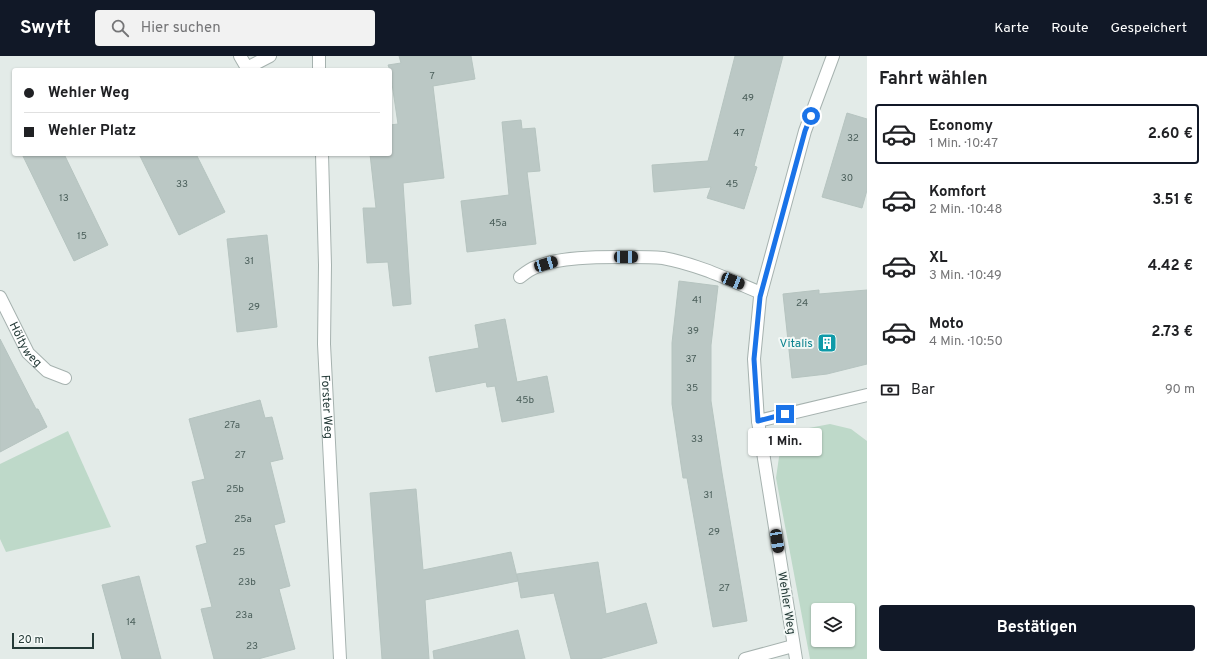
<!DOCTYPE html>
<html lang="de">
<head>
<meta charset="utf-8">
<style>
	body { margin:0; font-family:Overpass,sans-serif; background:#f2f2f2; color:#202124; height:100vh; display:flex; flex-direction:column; font-size:15px; white-space:nowrap }
	* { box-sizing:border-box; margin:0 }
	p { font-size:13px; color:#757577 }
	.icon { flex:none; width:22px; height:22px; fill:none; stroke:currentColor; stroke-width:2; stroke-linecap:round; stroke-linejoin:round }
	.map { position:relative; flex:1; overflow:hidden }
	.details { display:flex; flex-direction:column; background:#fff; width:340px }
	.details>* { flex:none }
	.guide { position:absolute; left:12px; top:12px; width:380px; height:88px; border-radius:4px; box-shadow:0 1px 3px #0004; display:grid; align-content:center; height:88px; padding:0 12px; background:#fff }
	.controls { position:absolute; left:811px; top:547px; display:grid; gap:8px }
	.controls a { display:grid; place-items:center; width:44px; height:44px; border-radius:4px; background:#fff; box-shadow:0 1px 3px #0004; font-size:20px }
	.scale { position:absolute; left:12px; bottom:10px; width:82px; box-sizing:border-box; padding-left:4px; border:2px solid #243a37; border-top:0; font-size:11px; line-height:14px; white-space:nowrap; color:#243a37; -webkit-text-stroke:3px #f3f8f6; paint-order:stroke }
	.end { position:absolute; width:18px; height:18px; margin:-9px; border:5px solid #1a73e8; background:#fff; box-shadow:0 0 0 2px #fff }
	.from { border-radius:50% }
	.bubble { position:absolute; height:28px; border-radius:4px; background:#fff; box-shadow:0 1px 3px #0004; font-size:13px; font-weight:700; line-height:28px; text-align:center }
	.car { position:absolute; width:12px; height:24px; margin:-12px -6px; border-radius:5px; box-shadow:0 0 3px 1px #0007; background:linear-gradient(#222 24%,#8ab4d8 0 40%,#222 0 76%,#8ab4d8 0 86%,#222 0) }
	.guide b { display:flex; align-items:center; gap:14px; height:38px; font-size:15px }
	.guide b+b { border-top:1px solid #e0e0e0 }
	.guide i { width:10px; height:10px; background:#202124 }
	ul { padding:0; list-style:none }
	li { display:flex; align-items:center; gap:12px; height:60px; margin:0 8px 6px; padding:0 4px; border:2px solid transparent; border-radius:4px }
	li div { flex:1 }
	li b { display:block; font-size:15px }
	li em { font-style:normal; font-weight:700 }
	li.current { border-color:#111827 }
	li>.icon { width:36px; height:36px; stroke-width:1.5 }
	h2 { padding:0 12px; font-size:18px; line-height:48px }
	.pay { display:flex; align-items:center; gap:10px; height:44px; padding:0 12px; font-size:15px }
	.pay p { margin-inline-start:auto }
	.primary-button { display:flex; gap:8px; margin-top:auto; padding:8px 12px }
	.primary-button a { flex:1; height:46px; border-radius:4px; background:#111827; color:#fff; font-size:16px; font-weight:700; line-height:46px; text-align:center }
	header { display:flex; align-items:center; gap:24px; box-sizing:border-box; height:56px; padding:0 20px; background:#111827; color:#fff }
	header strong { font-size:19px }
	nav { display:flex; gap:22px; margin-inline-start:auto; font-size:14px }
	.search { width:280px; height:36px; background:#f2f2f2; display:flex; align-items:center; gap:10px; box-sizing:border-box; padding:0 14px; border-radius:4px; color:#757577; font-size:15px }
	main { display:flex; flex:1; min-height:0 }
	.map>svg:first-child { display:block }
</style>
</head>
<body>
<header>
<strong>Swyft</strong>
<div class="search"><svg class="icon" aria-label="search" viewBox="0 0 24 24"><circle cx="10" cy="10" r="6"/><path d="M15 15l6 6"/></svg>Hier suchen</div>
<nav><a>Karte</a><a>Route</a><a>Gespeichert</a></nav>
</header>
<main>
<div class="map">
<svg width="867" height="603" viewBox="0 0 867 603">
	<rect width="100%" height="100%" fill="#e3ebe8"/>
	<!-- green -->
	<g fill="#bed9c9" fill-rule="evenodd">
		<path d="M830,368l21,5 16,12v218h-57l-34,-181 3,-21 12,-18 18,-11zM818,554h30v30h-30z"/>
		<path d="M68,375l43,96 -105,25 -6,-13v-75z"/>
	</g>
	<!-- building -->
	<g fill="#bbc8c5" stroke="#b6c4c0">
		<path d="M399,0h72l4,23 -42,7 11,92 -41,5 8,121 -18,2 -5,-44 -21,1 -4,-55h13l-6,-54h20v-29l8,-1 -8,-54 -2,-5 13,-2z"/>
		<path d="M735,0h48l-29,110 3,1 -13,42 -37,-11 4,-11 -57,5 -2,-27 56,-4z"/>
		<path d="M847,57l20,6v71l-5,18 -40,-11z"/>
		<path d="M521,64l1,9 13,-1 5,43 -13,1 9,72 -69,8 -6,-51 48,-6 -7,-73z"/>
		<path d="M22,98h42l44,91 -34,16z"/>
		<path d="M139,98h57l29,58 -46,23z"/>
		<path d="M267,179l10,92 -40,5 -10,-93z"/>
		<path d="M679,225l39,5 -7,59v56l11,72 25,148 -34,6 -26,-149h-4l-11,-74v-61z"/>
		<path d="M819,234v4l48,-4v74l-40,10 -35,4 -9,-84z"/>
		<path d="M505,263l12,63 30,-6 7,36 -52,10 -7,-36 -8,1 -1,-5 -50,10 -7,-35 50,-9 -4,-23z"/>
		<path d="M0,283l36,70h2l9,18 -47,25z"/>
		<path d="M260,344l5,18 7,-1 11,42 -13,3 15,60 -11,3 16,61 -11,3 16,60 -37,10h-44l-13,-50 11,-2 -16,-61 11,-3 -15,-61 13,-3 -16,-60z"/>
		<path d="M416,433l7,81 88,-18 7,29 -93,19 4,59h-47l-12,-166z"/>
		<path d="M598,506l8,52 40,-11 11,40 -58,16h-28l-17,-66 -33,5 -4,-24z"/>
		<path d="M139,520l22,83h-39l-20,-74z"/>
		<path d="M518,574l7,29h-91l-1,-8z"/>
	</g>
	<g fill="none" stroke-linecap="round" stroke-linejoin="round">
		<defs>
			<path id="service" d="M520,221c5,-4 10,-8 16,-10 25,-11 66,-10 94,-10 11,0 22,0 33,1 34,6 67,22 98,35"/>
			<g id="minor">
				<path d="M240,0l7,12 23,-12"/>
				<path d="M319,0v14"/>
				<path id="s1" d="M322,98l3,111 -1,79 16,315"/>
				<path id="s2" d="M0,241l28,56 19,18 18,7"/>
				<path d="M758,365l109,-26"/>
				<path d="M745,603l48,-13"/>
				<path d="M796,603l-38,-238 -4,-62 6,-62 45,-166 28,-75"/>
			</g>
		</defs>
		<!-- service casing -->
		<use href="#service" stroke="#a6b2af" stroke-width="14"/>
		<!-- minor casing -->
		<use href="#minor" stroke="#a6b2af" stroke-width="14"/>
		<!-- service -->
		<use href="#service" stroke="#fff" stroke-width="12"/>
		<!-- minor -->
		<use href="#minor" stroke="#fff" stroke-width="12"/>
	</g>
	<g fill="none" stroke-linecap="round" stroke-linejoin="round">
		<!-- route -->
		<path stroke="#1a73e8" stroke-width="5" d="M785,358l-27,7 -4,-62 6,-62 45,-166 6,-15"/>
	</g>
	<!-- icons -->
	<defs>
		<symbol id="building-square" viewBox="-11 -11 22 22"><rect x="-9" y="-9" width="18" height="18" rx="4" fill="#0f9aa8" stroke="#f3f8f6"/><path d="M-4-6H4V6H1V3H-1V6H-4ZM-2.5-4.3h1.7v1.8h-1.7ZM.8-4.3h1.7v1.8H.8ZM-2.5-1h1.7V.8h-1.7ZM.8-1h1.7V.8H.8Z" fill="#fff"/></symbol>
	</defs>
	<g fill-rule="evenodd">
		<use href="#building-square" x="816" y="276" width="22" height="22"/>
	</g>
	<g text-anchor="middle" stroke-width="4" stroke-linejoin="round" paint-order="stroke">
		<!-- number labels -->
		<g font-size="10" fill="#4a5e5a">
			<text x="432" y="23">7</text>
			<text x="748" y="45">49</text>
			<text x="739" y="80">47</text>
			<text x="853" y="85">32</text>
			<text x="847" y="125">30</text>
			<text x="182" y="131">33</text>
			<text x="732" y="131">45</text>
			<text x="64" y="145">13</text>
			<text x="498" y="170">45a</text>
			<text x="82" y="183">15</text>
			<text x="249" y="208">31</text>
			<text x="697" y="247">41</text>
			<text x="802" y="250">24</text>
			<text x="254" y="254">29</text>
			<text x="693" y="278">39</text>
			<text x="691" y="306">37</text>
			<text x="692" y="335">35</text>
			<text x="525" y="347">45b</text>
			<text x="232" y="372">27a</text>
			<text x="697" y="386">33</text>
			<text x="240" y="402">27</text>
			<text x="235" y="436">25b</text>
			<text x="708" y="442">31</text>
			<text x="243" y="466">25a</text>
			<text x="714" y="479">29</text>
			<text x="239" y="499">25</text>
			<text x="247" y="529">23b</text>
			<text x="724" y="535">27</text>
			<text x="244" y="562">23a</text>
			<text x="131" y="569">14</text>
			<text x="252" y="593">23</text>
		</g>
		<!-- street labels -->
		<g font-size="12" fill="#243a37" stroke="#f3f8f6">
			<text dy="4" stroke="none"><textPath href="#s2" startOffset="54">Höltyweg</textPath></text>
			<text dy="4" stroke="none"><textPath href="#s1" startOffset="253">Forster Weg</textPath></text>
			<text transform="translate(787 547) rotate(81)" y="4">Wehler Weg</text>
		</g>
		<!-- culture labels -->
		<g font-size="12" fill="#0d838f" stroke="#f3f8f6" text-anchor="end">
			<text x="813" y="291">Vitalis</text>
		</g>
	</g>
</svg>
<div class="controls">
<a><svg class="icon" aria-label="layers" viewBox="0 0 24 24"><path d="M12 4l9 5-9 5-9-5zM3 14l9 5 9-5"/></svg></a>
</div>
<div class="scale">20 m</div>
<i class="end from" style="left:811px;top:60px"></i>
<i class="end" style="left:785px;top:358px"></i>
<div class="bubble" style="left:748px;top:372px;width:74px">1 Min.</div>
<i class="car" style="left:626px;top:201px;rotate:90deg"></i>
<i class="car" style="left:546px;top:208px;rotate:74deg"></i>
<i class="car" style="left:733px;top:225px;rotate:112deg"></i>
<i class="car" style="left:777px;top:485px;rotate:171deg"></i>
<div class="guide">
<b><i class="from"></i>Wehler Weg</b>
<b><i></i>Wehler Platz</b>
</div>
</div>
<section class="details">
<h2>Fahrt wählen</h2>
<ul>
<li class="current"><svg class="icon" aria-label="car" viewBox="0 0 24 24"><path d="M5 17H2v-5l4-1 3-4h7l3 4 3 1v5h-3M9 17h6M6 11h13"/><circle cx="7" cy="17" r="2"/><circle cx="17" cy="17" r="2"/></svg><div><b>Economy</b><p>1 Min. · 10:47</p></div><em>2.60 €</em></li>
<li><svg class="icon" aria-label="car" viewBox="0 0 24 24"><path d="M5 17H2v-5l4-1 3-4h7l3 4 3 1v5h-3M9 17h6M6 11h13"/><circle cx="7" cy="17" r="2"/><circle cx="17" cy="17" r="2"/></svg><div><b>Komfort</b><p>2 Min. · 10:48</p></div><em>3.51 €</em></li>
<li><svg class="icon" aria-label="car" viewBox="0 0 24 24"><path d="M5 17H2v-5l4-1 3-4h7l3 4 3 1v5h-3M9 17h6M6 11h13"/><circle cx="7" cy="17" r="2"/><circle cx="17" cy="17" r="2"/></svg><div><b>XL</b><p>3 Min. · 10:49</p></div><em>4.42 €</em></li>
<li><svg class="icon" aria-label="car" viewBox="0 0 24 24"><path d="M5 17H2v-5l4-1 3-4h7l3 4 3 1v5h-3M9 17h6M6 11h13"/><circle cx="7" cy="17" r="2"/><circle cx="17" cy="17" r="2"/></svg><div><b>Moto</b><p>4 Min. · 10:50</p></div><em>2.73 €</em></li>
</ul>
<div class="pay"><svg class="icon" aria-label="cash" viewBox="0 0 24 24"><path d="M3 7h18v10H3z"/><circle cx="12" cy="12" r="2"/></svg>Bar<p>90 m</p></div>
<div class="primary-button"><a>Bestätigen</a></div>
</section>
</main>
</body>
</html>
